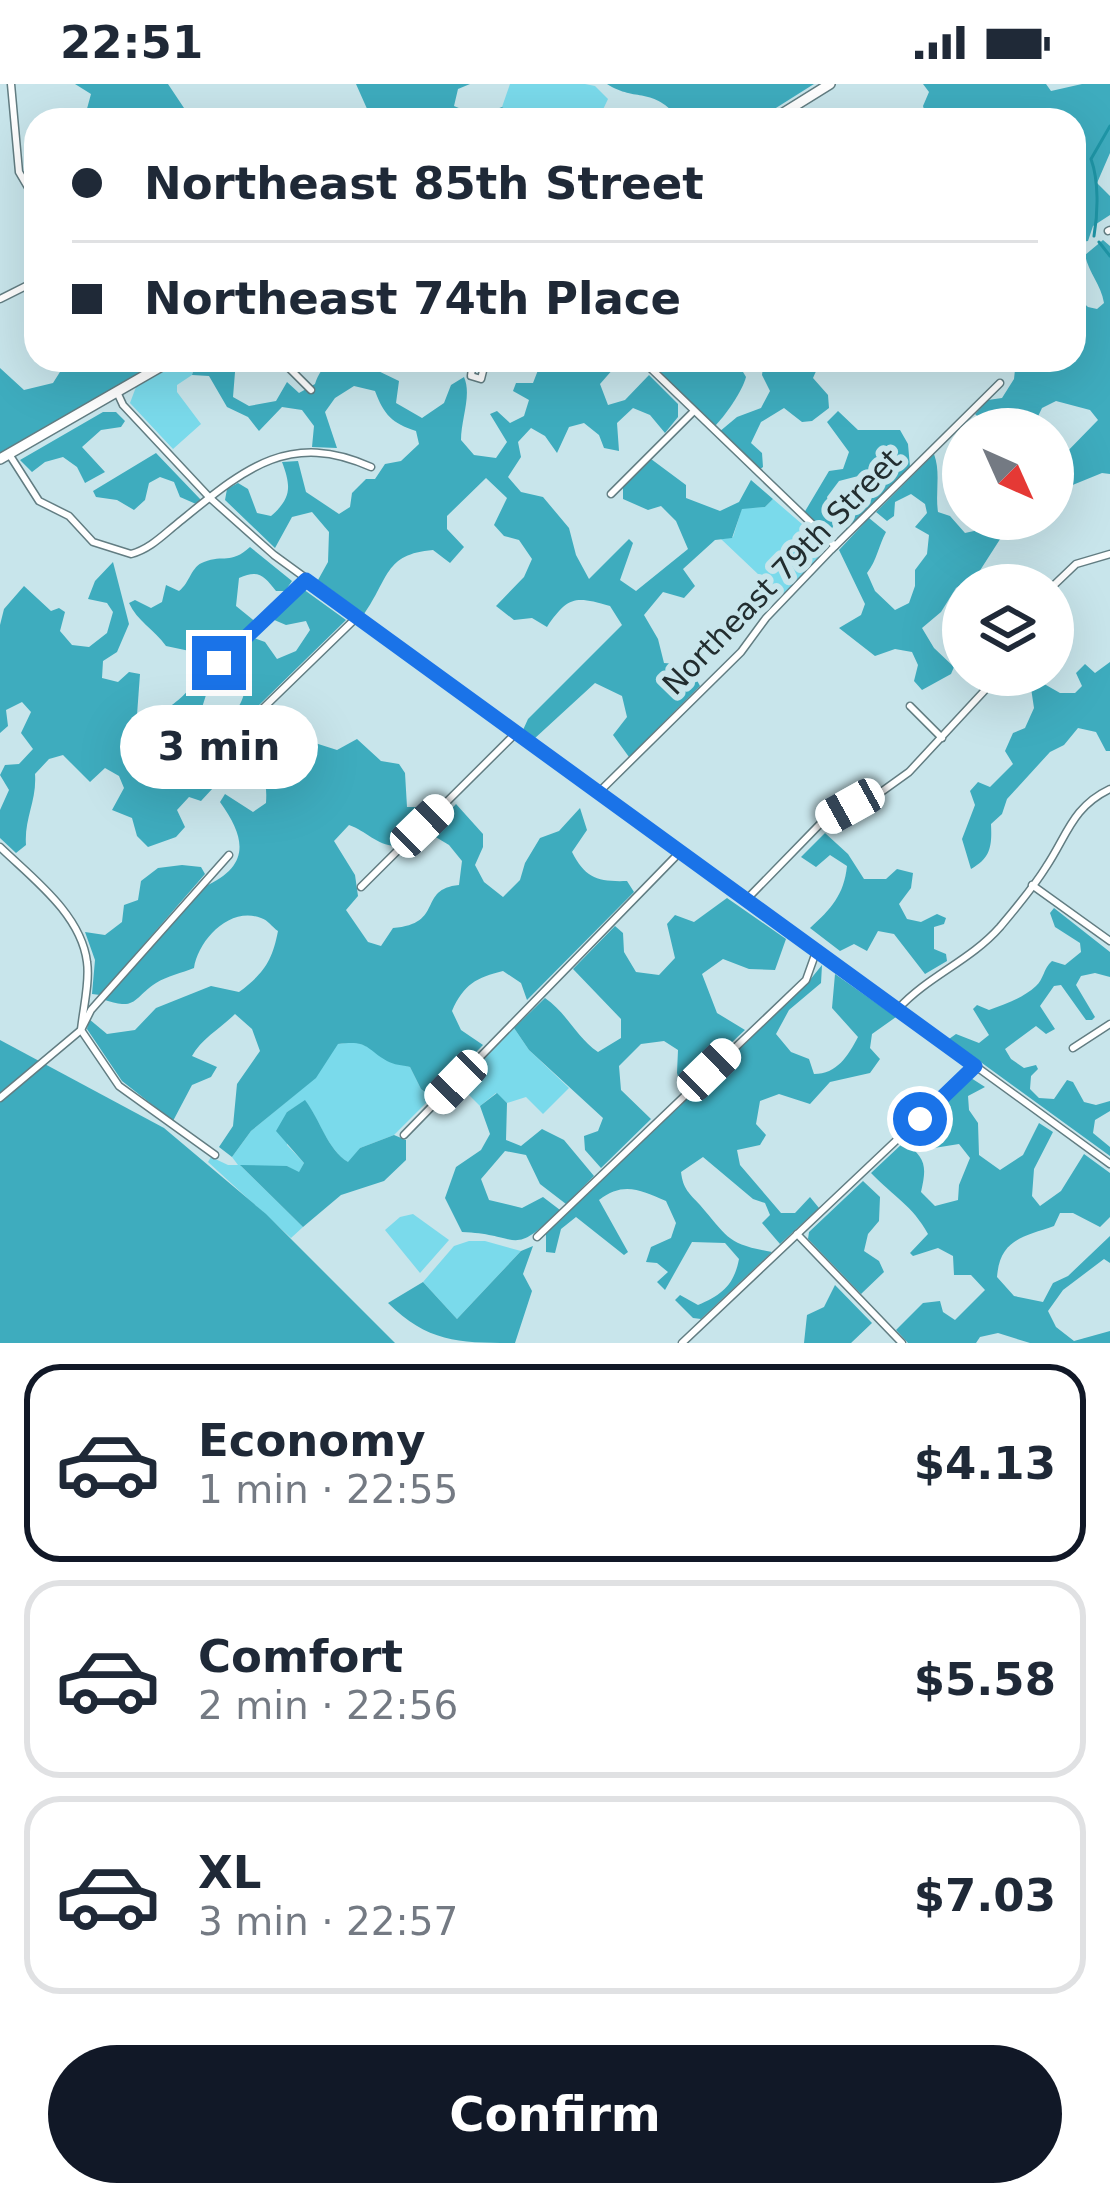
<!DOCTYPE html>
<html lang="en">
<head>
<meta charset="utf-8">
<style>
	body { margin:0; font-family:"DejaVu Sans",sans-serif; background:#f2f2f3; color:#1f2937; height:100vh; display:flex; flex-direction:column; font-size:45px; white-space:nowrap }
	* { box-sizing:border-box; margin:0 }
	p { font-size:39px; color:#747a83 }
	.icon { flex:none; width:66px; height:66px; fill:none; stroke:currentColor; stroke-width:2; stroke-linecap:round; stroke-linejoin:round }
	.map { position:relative; height:1259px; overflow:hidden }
	.side { display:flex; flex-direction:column; background:#fff; flex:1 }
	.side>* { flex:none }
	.hud { position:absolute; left:24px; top:24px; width:1062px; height:264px; border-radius:36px; box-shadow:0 12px 48px #0002; display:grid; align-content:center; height:264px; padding:0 48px; background:#fff }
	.needle { width:78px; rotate:135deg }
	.fabs { position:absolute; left:942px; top:324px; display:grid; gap:24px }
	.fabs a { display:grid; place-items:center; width:132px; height:132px; border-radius:50%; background:#fff; box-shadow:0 12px 48px #0002; font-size:60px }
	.end { position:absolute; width:54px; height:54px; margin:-27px; border:15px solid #1a73e8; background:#fff; box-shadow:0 0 0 6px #fff }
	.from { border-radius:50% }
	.bubble { position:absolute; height:84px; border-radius:42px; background:#fff; box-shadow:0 12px 48px #0002; font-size:39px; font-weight:800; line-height:84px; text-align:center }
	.car { position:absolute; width:36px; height:72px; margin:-36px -18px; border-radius:15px; box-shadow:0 0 9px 3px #0007; background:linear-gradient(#fff 24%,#345 0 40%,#fff 0 76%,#345 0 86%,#fff 0) }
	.hud b { display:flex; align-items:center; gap:42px; height:114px; font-size:45px }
	.hud b+b { border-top:3px solid #e0e1e3 }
	.hud i { width:30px; height:30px; background:#1f2937 }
	ul { padding:21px 0 0; list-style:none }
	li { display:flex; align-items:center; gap:36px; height:198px; margin:0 24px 18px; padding:0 24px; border:6px solid #e0e1e3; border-radius:36px }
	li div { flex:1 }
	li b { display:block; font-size:45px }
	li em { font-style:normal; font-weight:800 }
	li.current { border-color:#111827 }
	li>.icon { width:108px; height:108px; stroke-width:1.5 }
	.action { display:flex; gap:24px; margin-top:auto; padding:24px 48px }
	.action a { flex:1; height:138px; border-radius:72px; background:#111827; color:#fff; font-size:48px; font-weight:800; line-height:138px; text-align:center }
	.status { display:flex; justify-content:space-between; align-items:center; height:84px; padding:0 60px; background:#fff; direction:ltr }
	.status svg { height:33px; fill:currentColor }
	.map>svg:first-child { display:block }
</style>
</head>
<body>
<div class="status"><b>22:51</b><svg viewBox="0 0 49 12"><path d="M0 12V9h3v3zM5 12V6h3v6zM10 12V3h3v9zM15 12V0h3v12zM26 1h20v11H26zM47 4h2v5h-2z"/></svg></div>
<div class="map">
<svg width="1110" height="1259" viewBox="0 0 1110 1259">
	<rect width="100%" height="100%" fill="#c8e5eb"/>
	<!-- green -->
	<g fill="#7adaeb">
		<path d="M510,0h75l10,2 13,13 -10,21h-76l-20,-13z"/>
		<path d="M184,276h10l-2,15 -15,10v7l24,32 -28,25 -43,-46 6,-16z"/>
		<path d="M773,415l51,44v9l-43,44 -60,-57 12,-2 9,-29 23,-1z"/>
		<path d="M514,944l15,22 40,38 -26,26 -17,-17 -19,6 -11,-10 -16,13 -21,-21z"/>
		<path d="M355,958c21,6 33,19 55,25l11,22 11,8 -38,38 -34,13 -11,15c-22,-14 -28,-41 -44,-62l-18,11v33l17,18 -5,10 -12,-7h-46l62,61 -12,11 -83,-76 3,-5 17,8h10l-6,-8 19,-26 64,-53 22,-34z"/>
		<path d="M413,1130l36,26 -29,33 -35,-43 15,-13z"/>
		<path d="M469,1157h16l36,10 -64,68 -34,-37 31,-36z"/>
	</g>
	<!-- forest -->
	<g fill="#3eacbe">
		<path d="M75,0h93l24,36h-122l15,-4 6,-22z"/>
		<path d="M356,0h114l-12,5 -4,17 24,10 24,-9 20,13h-150z"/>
		<path d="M607,0h207l-57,36h-76c-30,-35 -44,-17 -74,-36z"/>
		<path d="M923,0h123l5,7 31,-7h28v69l-13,30 13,13v19l-17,11 -5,15 -14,2v-123h-147l-4,-14 6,-14z"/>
		<path d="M1103,156l7,6v228l-8,-1 -49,20v-35l6,2 39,-40 -8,-10 -34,-9 -14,7 -10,21h-41l-16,-15 13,-14 14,-2 12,-19 2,-19h58v-66l14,13 9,2 7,-6c-3,-19 -15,-29 -19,-48z"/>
		<path d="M90,276h74l-164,93v-85l24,22 29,-7 12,-19z"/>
		<path d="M196,276h40l-3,37 16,9 27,-5 11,-19 12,11 16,-9c10,-30 30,-24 58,-24l-1,8 27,13 -3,22 26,15 22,-15 7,-18 13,-8c8,18 -3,42 -3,63l13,15 22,3 11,-16 -17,-28 7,-3 13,12 14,-7 5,-16 -16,-9 3,-8h17l7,-18 -4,-5h85l-21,24 8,21 17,-5 24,-25 29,29v13l-13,16 -15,-18 -17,-7 -16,15 2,28 -15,-3 -5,-13 -15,-12 -15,4 -12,26 -12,-17 -14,-8 -13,14 3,15 -13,20 13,15 22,5 26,31 7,27 13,24 40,-40 4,4 -13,37 16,11 52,-42 -12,-28 -15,-15 -13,4 -25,-11v-12l28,-28 35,26v13l34,13 19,-9 12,-22 22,19 -8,8 -23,2 -10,29 -17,2 -32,29 12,17 -11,12 -21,-6 -19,23 14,24 6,24 25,2 11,21 -71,71 -16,-22 14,-18 -5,-21 -27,-13 -61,56 -11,-9 5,-11 94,-94 -12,-19c-35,-10 -42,-10 -63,21l-15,-9 -18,2 -18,-14 28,-29 8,-18 -13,-19 -15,-4 -10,-11 13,-27 -21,-20 -39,38v13l17,18 -14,16 -17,-13c-49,4 -44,29 -69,64l-46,-34 10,-18 1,-30 -17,-20 -20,5 -17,31 -50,-48 2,-11 11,-6 10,6 9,24 14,3c21,-18 20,-30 11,-54l16,-1 8,31 33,22 11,-7 2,-14 14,-14h9l10,-15 16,-3 18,-17 -3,-13c-24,-8 -32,-16 -41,-40l-21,-5 -19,12 -10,14 12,36 -25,-1 2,-21 -12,-16 -20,-3 -23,24 -11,-14 -21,-10 -18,-31 -17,-1z"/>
		<path d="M646,276h90l10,17c-4,15 -21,39 -32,50z"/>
		<path d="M764,276h57l-8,18 15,17 1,13 -17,13 -10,1 -18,-14 -23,14 -10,21 11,10 1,14 -4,3 -40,-38 18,-15 24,-9 9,-17 -8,-16z"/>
		<path d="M838,327l20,19h42l8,14 2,23 -64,63 1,-13 24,-17 7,-18 -12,-8 -27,7 -12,16 7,27 -5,12 -25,-23 25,-42 14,-2 6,-17 -22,-30z"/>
		<path d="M103,328h13l9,9 -4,6 -20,3 -19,17 23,25 -20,11 -8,-16 -14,-10 -18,5 -13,10 -12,-12z"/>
		<path d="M156,369l45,47 -5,4 -16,-7 -6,-15 -14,-5 -11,6 -4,17 -11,10 -17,-10 -21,-3 -3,-6z"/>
		<path d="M934,370c7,19 1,38 4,58l12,4 15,17 9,-2 11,-12h28l-34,53 -23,16 -15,24 -19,16 12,20 20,19 -3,7 -29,16 -8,-9 4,-16 -6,-13 -17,-3 -20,7 -36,-28 22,-13 4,-11 -26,-54 30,-32 17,14c-8,15 -9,28 -19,41l8,18 20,19 14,-7 6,-17v-16l12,-16 2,-19 -14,-8 12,-14 -2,-9 -14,-10 -16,8 -1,14 -7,5 -11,-9z"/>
		<path d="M250,463l42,34 -7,10h-9c-12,-15 -17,-22 -37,-13l-3,28 21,17 -20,20 -34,19 -4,-9 -33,-7c-12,-17 -29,-25 -37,-43l6,-3 16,8 11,-6 4,-17 13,6c11,-8 12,-25 25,-29 20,-8 26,3 46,-15z"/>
		<path d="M113,478l16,62 -12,28 -14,9 -1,17 16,4 11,-10 11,2 -3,41c47,1 50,-40 90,-49l4,12 -25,17 -6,19 15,11c33,-15 35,-40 25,-73l14,-14 11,4 12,17 19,-8 14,-21 -4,-9 -20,4 -14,-6 31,-30 43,31 -133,130 -7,26 7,12 -12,13 -12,-4 -12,13 8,17 -9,10 -28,10 -11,-11 -5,-18 -20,-8 12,-22 -5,-12 -14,-8 -15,14 -27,-27 -14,4 -14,15c2,27 -11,44 -9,71l-10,8 -16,-15v-28l9,-20 -9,-15 5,-10 14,-1 14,-15 -12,-16 10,-21 -9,-10 -16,8 2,16 -8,7v-108l4,-16 20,-23 27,25 8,-3 6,4 -5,19 12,14 17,2 18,-14 6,-21 -6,-9 -19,-4 7,-18z"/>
		<path d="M1110,578v89h-4l-10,-19 -18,-4 -14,17 -14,7 -43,47 -5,15 -11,10c1,22 0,34 -20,45l-9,-30 13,-34 -5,-14 8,-9 12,5 23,-23 -8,-13 8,-18 12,-5 9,-20 -3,-20 8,-7 21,12h15l7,-7 -6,-13 9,-9 10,9z"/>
		<path d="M303,643l9,15 25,8 20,-11 24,22 18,3 6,9 2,34h17l3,8 -32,31c-18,-1 -29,-15 -46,-21l-15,16 21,34 3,21 -12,14 22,32 13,4 12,-18c52,-4 24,-39 66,-43l3,-24 -13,-16 -20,-12 27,-29 27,30v13l-8,18 9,17 19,15 17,-17 5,-17 15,-25 19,-7 21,-23 7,22 -15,22c13,26 26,30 55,29l7,11 -107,108 -6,-17 -18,-12c-26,6 -40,14 -51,40l9,19 22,15 -51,52 -11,-8 -11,-22c-8,-2 -16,-2 -23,-6 -22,-13 -19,-21 -49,-17l-22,34 -65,53 -19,26 -13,-10 14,-21 4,-42 23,-33 -8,-22 -17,-15c-14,14 -34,25 -43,42l25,11 -6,10 -19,8 -19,36 -51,-40 -35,-52 2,-10 18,15 28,-4 21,-22 55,-22 28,6c24,-18 33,-30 39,-61 -6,-4 -10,-11 -17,-13 -32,-12 -63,23 -67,50 -12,5 -27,8 -38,15 -23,15 -19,28 -51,17l99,-113c47,-21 42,-49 16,-85l5,-8 28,18 13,-9c2,-30 -7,-43 -31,-61l10,-10 23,30 24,-9 1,-21z"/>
		<path d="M825,749l23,21 16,25h22l11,-10 16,4 -2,15 -12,16 8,15 14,3 16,-8 9,4 -2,6 -10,3v22l12,5 1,7 -22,13 -31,-40 -16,-3 -11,20 -13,-7 -14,7 -30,-23c21,-19 34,-33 37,-62l-17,-11 -14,12 -15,-10z"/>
		<path d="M182,781l19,2 4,7 -105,121 -8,-1 3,-34 -10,-28 20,3 17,-13 2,-17 14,-5 3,-19 17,-13z"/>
		<path d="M727,814l59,41 -11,31 -26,-1 -26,-10 -21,15 15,39 28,17 -63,59 -5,-16 1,-23 -14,-9 -23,3 -22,22 2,24 30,29 -50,49 -16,-18 -1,-14 14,-5 5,-13 -74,-68 -15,-22 31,-30c22,15 31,39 53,54l23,-14v-19l-48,-50 42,-43 8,7 1,19 12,20 23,3 16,-17 -8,-34 8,-9 19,7z"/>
		<path d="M1054,824l56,44v25l-15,-4 -14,3 -5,9 19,32 -3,3h-6l-25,-35 -7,1 -14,20 15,23 -9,5 -10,-8 -31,23 6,10 13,9 12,-3 2,4 -7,7 -1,13 9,9 15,1 13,-19 6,2 11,20 12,3 14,-4v10l-15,9 -2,13 17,14v9l-161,-117 7,-5 23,9 10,-8 -16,-26 4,-4 12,5c17,-6 34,-12 47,-24 8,-7 7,-17 16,-25l13,4 16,-13 -1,-9 -25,-16 -5,-14z"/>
		<path d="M822,881l-1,18 -32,27 -13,24 15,18 18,7 5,15c23,0 34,-18 44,-37l-26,-29 3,-34 61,43 -24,17 -2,14 10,11 -10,14 -40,9 -20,22 -31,-10 -19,7 -4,23 10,11 -6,10 -23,5 3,15 41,48h14l15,-16 9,11 -39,36 -18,-21 8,-8 -5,-12 -12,-4 -50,-42 -22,15c2,17 8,21 19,33 28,32 26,39 72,47l-71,67 -8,-1 -18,-18 5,-5 18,10c24,-10 36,-20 41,-46l-14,-16 -33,-1 -27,48 -8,-8 11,-10 -11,-9 -11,-1 5,-15 20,-9 5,-15 -10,-22c-25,-11 -43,-20 -67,-1l29,52 -4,3 -48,-38 -15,12 -6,24 -9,-1v-18l259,-248z"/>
		<path d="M0,956l164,88 102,86 129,129h-395z"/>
		<path d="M971,994l14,9 -17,9 1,14 9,13 1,32 21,15 23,-15 16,-32 14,9 -19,37 -2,27 8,10 21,-15 23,-37 26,19v44l-10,10 -27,-14h-13l-6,13c-31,11 -54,13 -57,51l17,19 29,6 10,-19 15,-7 42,-40v27l-6,-4 -41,31 -15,21 8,16 18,14 36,-10v12h-80l-32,-10 -18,4 -4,6h-68l-12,-13 27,-27 17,-2 3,11 12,8 30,-30 -14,-15h-17l-1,-19 -15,-8 -25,8 -3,-3 18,-19c-16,-29 -34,-37 -57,-61l33,-31c22,16 23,24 17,50l14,14 23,-6 1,-15 11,-27 -11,-14 -25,4 -14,-22z"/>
		<path d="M497,1009l10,10 -1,37 15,6 21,-17 22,11 30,36 -28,28 -26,-20 -14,-29 -21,-4 -24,28 8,21 33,8 21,-11 17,13c-50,49 -38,24 -98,22l-17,-34 11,-31 25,-17 9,-16 -10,-28z"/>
		<path d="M305,1016c16,21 22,49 43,62l12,-14 34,-13 12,5v20l-22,21 -43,14 -38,32 -63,-62 47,1 12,6 5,-9 -28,-32 11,-19z"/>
		<path d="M863,1097l17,16 -1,24 -11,13 -4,17 15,10 5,11 -23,22 -53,-55 1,-7z"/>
		<path d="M533,1162l-10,28 9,17 -17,52c-54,0 -87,0 -127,-40l35,-21 34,37 64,-68z"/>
		<path d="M835,1201l37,38 -21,20h-47l3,-28 17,-8z"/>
	</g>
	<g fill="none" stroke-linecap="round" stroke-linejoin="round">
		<!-- stream -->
		<g stroke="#1f96a7" stroke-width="3">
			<path d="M1094,152c4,-23 5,-55 -3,-77l19,-33"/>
			<path d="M1099,158l11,14"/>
		</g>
		<defs>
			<g id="minor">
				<path d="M11,0l8,88 17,29"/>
				<path d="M1108,147l2,-1"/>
				<path d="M0,215l28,-14 8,-10"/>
				<path d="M281,276l30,30"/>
				<path d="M473,276l-2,16 10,3 3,-12 -9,-3"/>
				<path d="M642,276l193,186"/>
				<path d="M117,308l6,13 87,93 64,57 836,609"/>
				<path d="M9,370l30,47 30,15 24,26 38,12c19,-5 32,-19 47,-31 63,-51 109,-94 193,-56"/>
				<path d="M611,410l82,-82"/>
				<path d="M1053,502l23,-22 34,-10"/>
				<path d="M219,579l87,-84"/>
				<path d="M910,622l32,32"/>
				<path d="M218,668l139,-135"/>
				<path d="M598,709l143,-141 25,-34 65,-68 169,-167"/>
				<path d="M0,763c32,31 81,67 87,115 3,20 -4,47 -6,68l38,56 96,69"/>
				<path d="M1032,801l78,56"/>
				<path d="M361,803l155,-154"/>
				<path d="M746,816l76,-78 55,-27 32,-23 90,-97"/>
				<path d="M898,925c30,-33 72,-48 102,-82 16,-19 33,-39 46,-60 21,-31 26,-60 64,-78"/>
				<path d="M1073,964l37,-24"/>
				<path d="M0,1014l81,-68 10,-20 138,-155"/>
				<path d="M404,1051l276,-283"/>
				<path d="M797,1150l105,109"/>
				<path d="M537,1153l269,-257 10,-28"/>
				<path d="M682,1259l293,-277"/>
			</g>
			<g id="tertiary">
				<path d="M772,36l58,-36"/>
				<path d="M0,375l172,-99"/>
			</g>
		</defs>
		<!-- minor casing -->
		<use href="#minor" stroke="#627d82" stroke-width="9"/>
		<!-- tertiary casing -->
		<use href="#tertiary" stroke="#627d82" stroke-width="12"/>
		<!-- minor -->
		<use href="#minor" stroke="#fff" stroke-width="6"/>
		<!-- tertiary -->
		<use href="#tertiary" stroke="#fff" stroke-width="9"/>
	</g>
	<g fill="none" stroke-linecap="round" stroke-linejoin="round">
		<!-- route -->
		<path stroke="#1a73e8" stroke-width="15" d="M219,579l87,-83 669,486 -55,53"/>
	</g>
	<g text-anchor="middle" stroke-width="12" stroke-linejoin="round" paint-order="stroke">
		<!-- street labels -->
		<g font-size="30" fill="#222d2f" stroke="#c8e5eb">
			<text transform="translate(782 488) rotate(-46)" y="10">Northeast 79th Street</text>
		</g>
	</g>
</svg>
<div class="fabs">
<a><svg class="needle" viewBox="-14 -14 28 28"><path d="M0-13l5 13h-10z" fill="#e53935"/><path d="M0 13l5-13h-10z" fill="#747a83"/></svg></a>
<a><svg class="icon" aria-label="layers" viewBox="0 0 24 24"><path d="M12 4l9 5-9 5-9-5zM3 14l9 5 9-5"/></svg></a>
</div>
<i class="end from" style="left:920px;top:1035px"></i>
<i class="end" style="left:219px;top:579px"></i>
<div class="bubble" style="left:120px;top:621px;width:198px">3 min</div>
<i class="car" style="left:850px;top:722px;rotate:241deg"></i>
<i class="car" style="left:422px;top:742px;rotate:46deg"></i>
<i class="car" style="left:709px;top:986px;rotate:46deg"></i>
<i class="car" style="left:456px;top:998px;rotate:224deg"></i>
<div class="hud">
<b><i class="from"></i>Northeast 85th Street</b>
<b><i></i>Northeast 74th Place</b>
</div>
</div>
<section class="side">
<ul>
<li class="current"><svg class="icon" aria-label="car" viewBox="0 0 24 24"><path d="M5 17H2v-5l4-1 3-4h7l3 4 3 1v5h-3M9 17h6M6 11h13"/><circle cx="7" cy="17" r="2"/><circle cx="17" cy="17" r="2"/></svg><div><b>Economy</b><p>1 min · 22:55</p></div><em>$4.13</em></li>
<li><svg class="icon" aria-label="car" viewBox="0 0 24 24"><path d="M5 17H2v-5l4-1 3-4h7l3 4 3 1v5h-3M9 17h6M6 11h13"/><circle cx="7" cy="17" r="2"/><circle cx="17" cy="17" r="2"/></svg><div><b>Comfort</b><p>2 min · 22:56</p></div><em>$5.58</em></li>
<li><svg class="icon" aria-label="car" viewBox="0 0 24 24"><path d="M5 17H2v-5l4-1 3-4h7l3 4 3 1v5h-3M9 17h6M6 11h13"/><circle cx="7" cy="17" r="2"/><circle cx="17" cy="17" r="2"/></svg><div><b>XL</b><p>3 min · 22:57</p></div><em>$7.03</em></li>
</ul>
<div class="action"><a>Confirm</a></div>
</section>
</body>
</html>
